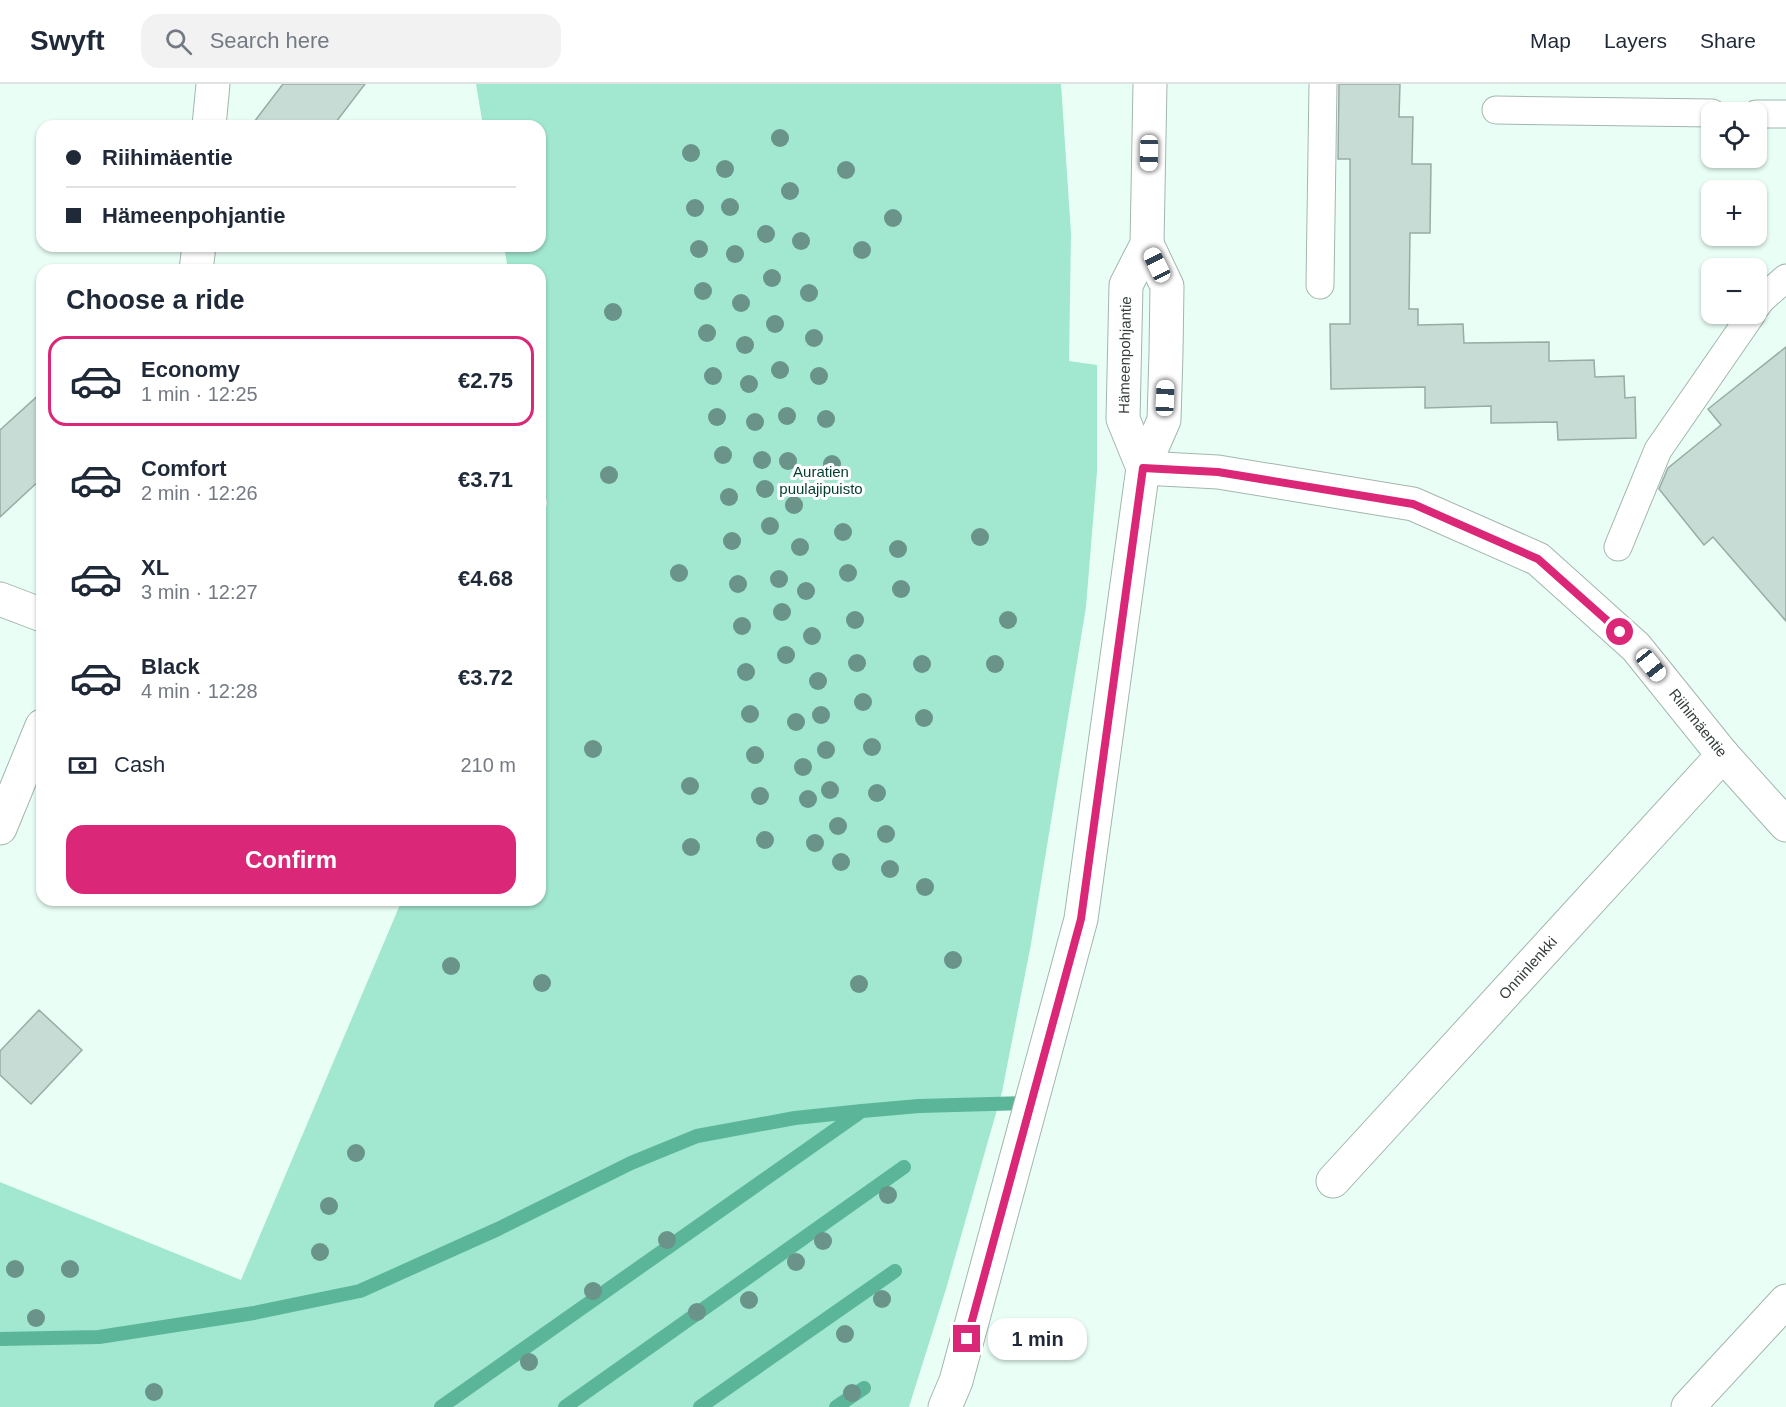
<!DOCTYPE html>
<html lang="en">
<head>
<meta charset="utf-8">
<style>
	body { margin:0; font-family:Arial,sans-serif; background:#f2f2f3; color:#1f2937; height:100vh; display:flex; flex-direction:column; font-size:22px; white-space:nowrap }
	* { box-sizing:border-box; margin:0 }
	p { font-size:20px; color:#747a83 }
	.icon { flex:none; width:33px; height:33px; fill:none; stroke:currentColor; stroke-width:2; stroke-linecap:round; stroke-linejoin:round }
	.map { position:relative; flex:1; overflow:hidden }
	.panel { position:absolute; left:36px; top:180px; width:510px; height:642px; display:flex; flex-direction:column; background:#fff; border-radius:18px; box-shadow:0 2px 4px #0004 }
	.panel>* { flex:none }
	.guide { position:absolute; left:36px; top:36px; width:510px; height:132px; border-radius:18px; box-shadow:0 2px 4px #0004; display:grid; align-content:center; height:132px; padding:0 30px; background:#fff }
	.fabs { position:absolute; left:1701px; top:18px; display:grid; gap:12px }
	.fabs a { display:grid; place-items:center; width:66px; height:66px; border-radius:12px; background:#fff; box-shadow:0 2px 4px #0004; font-size:30px }
	.end { position:absolute; width:27px; height:27px; margin:-14px; border:8px solid #db2777; background:#fff; box-shadow:0 0 0 3px #fff }
	.from { border-radius:50% }
	.bubble { position:absolute; height:42px; border-radius:18px; background:#fff; box-shadow:0 2px 4px #0004; font-size:20px; font-weight:600; line-height:42px; text-align:center }
	.car { position:absolute; width:18px; height:36px; margin:-18px -9px; border-radius:8px; box-shadow:0 0 4px 2px #0007; background:linear-gradient(#fff 24%,#345 0 40%,#fff 0 76%,#345 0 86%,#fff 0) }
	.guide b { display:flex; align-items:center; gap:21px; height:57px; font-size:22px }
	.guide b+b { border-top:2px solid #e0e1e3 }
	.guide i { width:15px; height:15px; background:#1f2937 }
	ul { padding:0; list-style:none }
	li { display:flex; align-items:center; gap:18px; height:90px; margin:0 12px 9px; padding:0 18px; border:3px solid transparent; border-radius:18px }
	li div { flex:1 }
	li b { display:block; font-size:22px }
	li em { font-style:normal; font-weight:600 }
	li.current { border-color:#db2777 }
	li>.icon { width:54px; height:54px; stroke-width:1.5 }
	h2 { padding:0 30px; font-size:27px; line-height:72px }
	.pay { display:flex; align-items:center; gap:15px; height:66px; padding:0 30px; font-size:22px }
	.pay p { margin-inline-start:auto }
	.cta { display:flex; gap:12px; margin-top:auto; padding:12px 30px }
	.cta a { flex:1; height:69px; border-radius:18px; background:#db2777; color:#fff; font-size:24px; font-weight:600; line-height:69px; text-align:center }
	header { display:flex; align-items:center; gap:36px; box-sizing:border-box; height:84px; padding:0 30px; background:#fff; border-bottom:2px solid #e0e1e3 }
	header strong { font-size:28px }
	nav { display:flex; gap:33px; margin-inline-start:auto; font-size:21px }
	.search { width:420px; height:54px; background:#f2f2f3; display:flex; align-items:center; gap:15px; box-sizing:border-box; padding:0 21px; border-radius:18px; color:#747a83; font-size:22px }
	.map>svg:first-child { display:block }
</style>
</head>
<body>
<header>
<strong>Swyft</strong>
<div class="search"><svg class="icon" aria-label="search" viewBox="0 0 24 24"><circle cx="10" cy="10" r="6"/><path d="M15 15l6 6"/></svg>Search here</div>
<nav><a>Map</a><a>Layers</a><a>Share</a></nav>
</header>
<div class="map">
<svg width="1786" height="1323" viewBox="0 0 1786 1323">
	<rect width="100%" height="100%" fill="#e9fff6"/>
	<!-- green -->
	<path fill="#a2e7cf" d="M476,0h585l10,149 -2,128 28,4v107l-11,135 -55,337 -29,148 -56,197 -37,118h-909v-225l241,98 161,-380h138v-375l7,-21 -7,-43v-191h-32l-4,-24h36v-120h-57z"/>
	<g fill="none" stroke-linecap="round" stroke-linejoin="round">
		<!-- stream -->
		<g stroke="#5bb599" stroke-width="14">
			<path d="M0,1255l99,-2 155,-24 106,-22 138,-62 133,-66 66,-27 98,-18 67,-7 57,-5 112,-3"/>
			<path d="M441,1323l418,-294"/>
			<path d="M565,1323l339,-240"/>
			<path d="M700,1323l195,-136"/>
			<path d="M836,1323l28,-19"/>
		</g>
	</g>
	<!-- building -->
	<g fill="#c7dcd4" stroke="#98aca4" stroke-width="1.5">
		<path d="M283,0h82l-32,42h-82z"/>
		<path d="M1339,0h61l-1,33h14l-1,47h19l-1,69h-20l-1,76h9v16l45,-1 1,19 85,-1v19l45,-1 1,17 29,-1 1,22 10,-1 1,41 -78,2 -1,-18 -66,1v-17l-66,2v-21l-94,2 -1,-65h20v-165h-12z"/>
		<path d="M1786,263v274l-73,-84 -9,8 -45,-56 9,-21 53,-43 -13,-16z"/>
		<path d="M42,308v86l-42,39v-87z"/>
		<path d="M39,926l43,40 -51,54 -31,-29v-24z"/>
	</g>
	<g fill="none" stroke-linecap="round" stroke-linejoin="round">
		<defs>
			<g id="service">
				<path d="M1496,26l216,3"/>
				<path d="M1756,30h30"/>
				<path d="M1320,201l3,-201"/>
				<path d="M1756,223l6,-8 24,-21"/>
				<path d="M1618,463l40,-97 94,-136"/>
			</g>
			<g id="minor">
				<path d="M209,42l4,-42"/>
				<path d="M196,186l3,-24"/>
				<path d="M1143,384l75,4 195,32 125,55 98,88 87,108 63,70"/>
				<path d="M0,515l42,16"/>
				<path d="M0,744l42,-102"/>
				<path d="M1333,1097l390,-426"/>
				<path d="M1688,1323l98,-106"/>
			</g>
			<g id="secondary">
				<path d="M1143,384l-20,-49 3,-134 21,-41 3,-160"/>
				<path d="M945,1323l11,-26 125,-462 62,-451 21,-48 2,-67 1,-67 -20,-42"/>
			</g>
		</defs>
		<!-- service casing -->
		<use href="#service" stroke="#a2b6af" stroke-width="29"/>
		<!-- minor casing -->
		<use href="#minor" stroke="#a2b6af" stroke-width="35"/>
		<!-- secondary casing -->
		<use href="#secondary" stroke="#a2b6af" stroke-width="35"/>
		<!-- service -->
		<use href="#service" stroke="#fff" stroke-width="27"/>
		<!-- minor -->
		<use href="#minor" stroke="#fff" stroke-width="33"/>
		<!-- secondary -->
		<use href="#secondary" stroke="#fff" stroke-width="33"/>
	</g>
	<!-- trees -->
	<g fill="#6a9489">
		<circle cx="780" cy="54" r="9"/>
		<circle cx="691" cy="69" r="9"/>
		<circle cx="725" cy="85" r="9"/>
		<circle cx="846" cy="86" r="9"/>
		<circle cx="790" cy="107" r="9"/>
		<circle cx="730" cy="123" r="9"/>
		<circle cx="695" cy="124" r="9"/>
		<circle cx="893" cy="134" r="9"/>
		<circle cx="766" cy="150" r="9"/>
		<circle cx="801" cy="157" r="9"/>
		<circle cx="699" cy="165" r="9"/>
		<circle cx="862" cy="166" r="9"/>
		<circle cx="735" cy="170" r="9"/>
		<circle cx="772" cy="194" r="9"/>
		<circle cx="703" cy="207" r="9"/>
		<circle cx="809" cy="209" r="9"/>
		<circle cx="741" cy="219" r="9"/>
		<circle cx="613" cy="228" r="9"/>
		<circle cx="775" cy="240" r="9"/>
		<circle cx="707" cy="249" r="9"/>
		<circle cx="814" cy="254" r="9"/>
		<circle cx="745" cy="261" r="9"/>
		<circle cx="780" cy="286" r="9"/>
		<circle cx="713" cy="292" r="9"/>
		<circle cx="819" cy="292" r="9"/>
		<circle cx="749" cy="300" r="9"/>
		<circle cx="787" cy="332" r="9"/>
		<circle cx="717" cy="333" r="9"/>
		<circle cx="826" cy="335" r="9"/>
		<circle cx="755" cy="338" r="9"/>
		<circle cx="723" cy="371" r="9"/>
		<circle cx="762" cy="376" r="9"/>
		<circle cx="788" cy="377" r="9"/>
		<circle cx="832" cy="380" r="9"/>
		<circle cx="609" cy="391" r="9"/>
		<circle cx="765" cy="405" r="9"/>
		<circle cx="729" cy="413" r="9"/>
		<circle cx="794" cy="421" r="9"/>
		<circle cx="770" cy="442" r="9"/>
		<circle cx="843" cy="448" r="9"/>
		<circle cx="980" cy="453" r="9"/>
		<circle cx="732" cy="457" r="9"/>
		<circle cx="800" cy="463" r="9"/>
		<circle cx="898" cy="465" r="9"/>
		<circle cx="679" cy="489" r="9"/>
		<circle cx="848" cy="489" r="9"/>
		<circle cx="779" cy="495" r="9"/>
		<circle cx="738" cy="500" r="9"/>
		<circle cx="901" cy="505" r="9"/>
		<circle cx="806" cy="507" r="9"/>
		<circle cx="782" cy="528" r="9"/>
		<circle cx="855" cy="536" r="9"/>
		<circle cx="1008" cy="536" r="9"/>
		<circle cx="742" cy="542" r="9"/>
		<circle cx="812" cy="552" r="9"/>
		<circle cx="786" cy="571" r="9"/>
		<circle cx="857" cy="579" r="9"/>
		<circle cx="922" cy="580" r="9"/>
		<circle cx="995" cy="580" r="9"/>
		<circle cx="746" cy="588" r="9"/>
		<circle cx="818" cy="597" r="9"/>
		<circle cx="863" cy="618" r="9"/>
		<circle cx="750" cy="630" r="9"/>
		<circle cx="821" cy="631" r="9"/>
		<circle cx="924" cy="634" r="9"/>
		<circle cx="796" cy="638" r="9"/>
		<circle cx="872" cy="663" r="9"/>
		<circle cx="593" cy="665" r="9"/>
		<circle cx="826" cy="666" r="9"/>
		<circle cx="755" cy="671" r="9"/>
		<circle cx="803" cy="683" r="9"/>
		<circle cx="690" cy="702" r="9"/>
		<circle cx="830" cy="706" r="9"/>
		<circle cx="877" cy="709" r="9"/>
		<circle cx="760" cy="712" r="9"/>
		<circle cx="808" cy="715" r="9"/>
		<circle cx="838" cy="742" r="9"/>
		<circle cx="886" cy="750" r="9"/>
		<circle cx="765" cy="756" r="9"/>
		<circle cx="815" cy="759" r="9"/>
		<circle cx="691" cy="763" r="9"/>
		<circle cx="841" cy="778" r="9"/>
		<circle cx="890" cy="785" r="9"/>
		<circle cx="925" cy="803" r="9"/>
		<circle cx="953" cy="876" r="9"/>
		<circle cx="451" cy="882" r="9"/>
		<circle cx="542" cy="899" r="9"/>
		<circle cx="859" cy="900" r="9"/>
		<circle cx="356" cy="1069" r="9"/>
		<circle cx="888" cy="1111" r="9"/>
		<circle cx="329" cy="1122" r="9"/>
		<circle cx="667" cy="1156" r="9"/>
		<circle cx="823" cy="1157" r="9"/>
		<circle cx="320" cy="1168" r="9"/>
		<circle cx="796" cy="1178" r="9"/>
		<circle cx="15" cy="1185" r="9"/>
		<circle cx="70" cy="1185" r="9"/>
		<circle cx="593" cy="1207" r="9"/>
		<circle cx="882" cy="1215" r="9"/>
		<circle cx="749" cy="1216" r="9"/>
		<circle cx="697" cy="1228" r="9"/>
		<circle cx="36" cy="1234" r="9"/>
		<circle cx="845" cy="1250" r="9"/>
		<circle cx="529" cy="1278" r="9"/>
		<circle cx="154" cy="1308" r="9"/>
		<circle cx="852" cy="1309" r="9"/>
	</g>
	<g fill="none" stroke-linecap="round" stroke-linejoin="round">
		<!-- route -->
		<path stroke="#db2777" stroke-width="8" d="M967,1255l114,-420 62,-451 75,4 195,32 125,55 82,73"/>
	</g>
	<g text-anchor="middle" stroke-width="6" stroke-linejoin="round" paint-order="stroke">
		<!-- street labels -->
		<g font-size="15" fill="#343d39" stroke="#fff">
			<text transform="translate(1125 271) rotate(-89)" y="5">Hämeenpohjantie</text>
			<text transform="translate(1698 639) rotate(51)" y="5">Riihimäentie</text>
			<text transform="translate(1528 884) rotate(-48)" y="5">Onninlenkki</text>
		</g>
		<!-- park labels -->
		<g font-size="15" fill="#023d2f" stroke="#fff">
			<text x="821" y="393">Auratien<tspan x="821" dy="17">puulajipuisto</tspan></text>
		</g>
	</g>
</svg>
<div class="fabs">
<a><svg class="icon" aria-label="locate" viewBox="0 0 24 24"><circle cx="12" cy="12" r="6"/><path d="M12 2v4M12 18v4M2 12h4M18 12h4"/></svg></a>
<a>+</a>
<a>−</a>
</div>
<i class="end from" style="left:1620px;top:548px"></i>
<i class="end" style="left:967px;top:1255px"></i>
<div class="bubble" style="left:988px;top:1234px;width:99px">1 min</div>
<i class="car" style="left:1149px;top:69px;rotate:181deg"></i>
<i class="car" style="left:1157px;top:181px;rotate:334deg"></i>
<i class="car" style="left:1165px;top:314px;rotate:2deg"></i>
<i class="car" style="left:1651px;top:581px;rotate:141deg"></i>
<div class="guide">
<b><i class="from"></i>Riihimäentie</b>
<b><i></i>Hämeenpohjantie</b>
</div>
<section class="panel">
<h2>Choose a ride</h2>
<ul>
<li class="current"><svg class="icon" aria-label="car" viewBox="0 0 24 24"><path d="M5 17H2v-5l4-1 3-4h7l3 4 3 1v5h-3M9 17h6M6 11h13"/><circle cx="7" cy="17" r="2"/><circle cx="17" cy="17" r="2"/></svg><div><b>Economy</b><p>1 min · 12:25</p></div><em>€2.75</em></li>
<li><svg class="icon" aria-label="car" viewBox="0 0 24 24"><path d="M5 17H2v-5l4-1 3-4h7l3 4 3 1v5h-3M9 17h6M6 11h13"/><circle cx="7" cy="17" r="2"/><circle cx="17" cy="17" r="2"/></svg><div><b>Comfort</b><p>2 min · 12:26</p></div><em>€3.71</em></li>
<li><svg class="icon" aria-label="car" viewBox="0 0 24 24"><path d="M5 17H2v-5l4-1 3-4h7l3 4 3 1v5h-3M9 17h6M6 11h13"/><circle cx="7" cy="17" r="2"/><circle cx="17" cy="17" r="2"/></svg><div><b>XL</b><p>3 min · 12:27</p></div><em>€4.68</em></li>
<li><svg class="icon" aria-label="car" viewBox="0 0 24 24"><path d="M5 17H2v-5l4-1 3-4h7l3 4 3 1v5h-3M9 17h6M6 11h13"/><circle cx="7" cy="17" r="2"/><circle cx="17" cy="17" r="2"/></svg><div><b>Black</b><p>4 min · 12:28</p></div><em>€3.72</em></li>
</ul>
<div class="pay"><svg class="icon" aria-label="cash" viewBox="0 0 24 24"><path d="M3 7h18v10H3z"/><circle cx="12" cy="12" r="2"/></svg>Cash<p>210 m</p></div>
<div class="cta"><a>Confirm</a></div>
</section>
</div>
</body>
</html>
